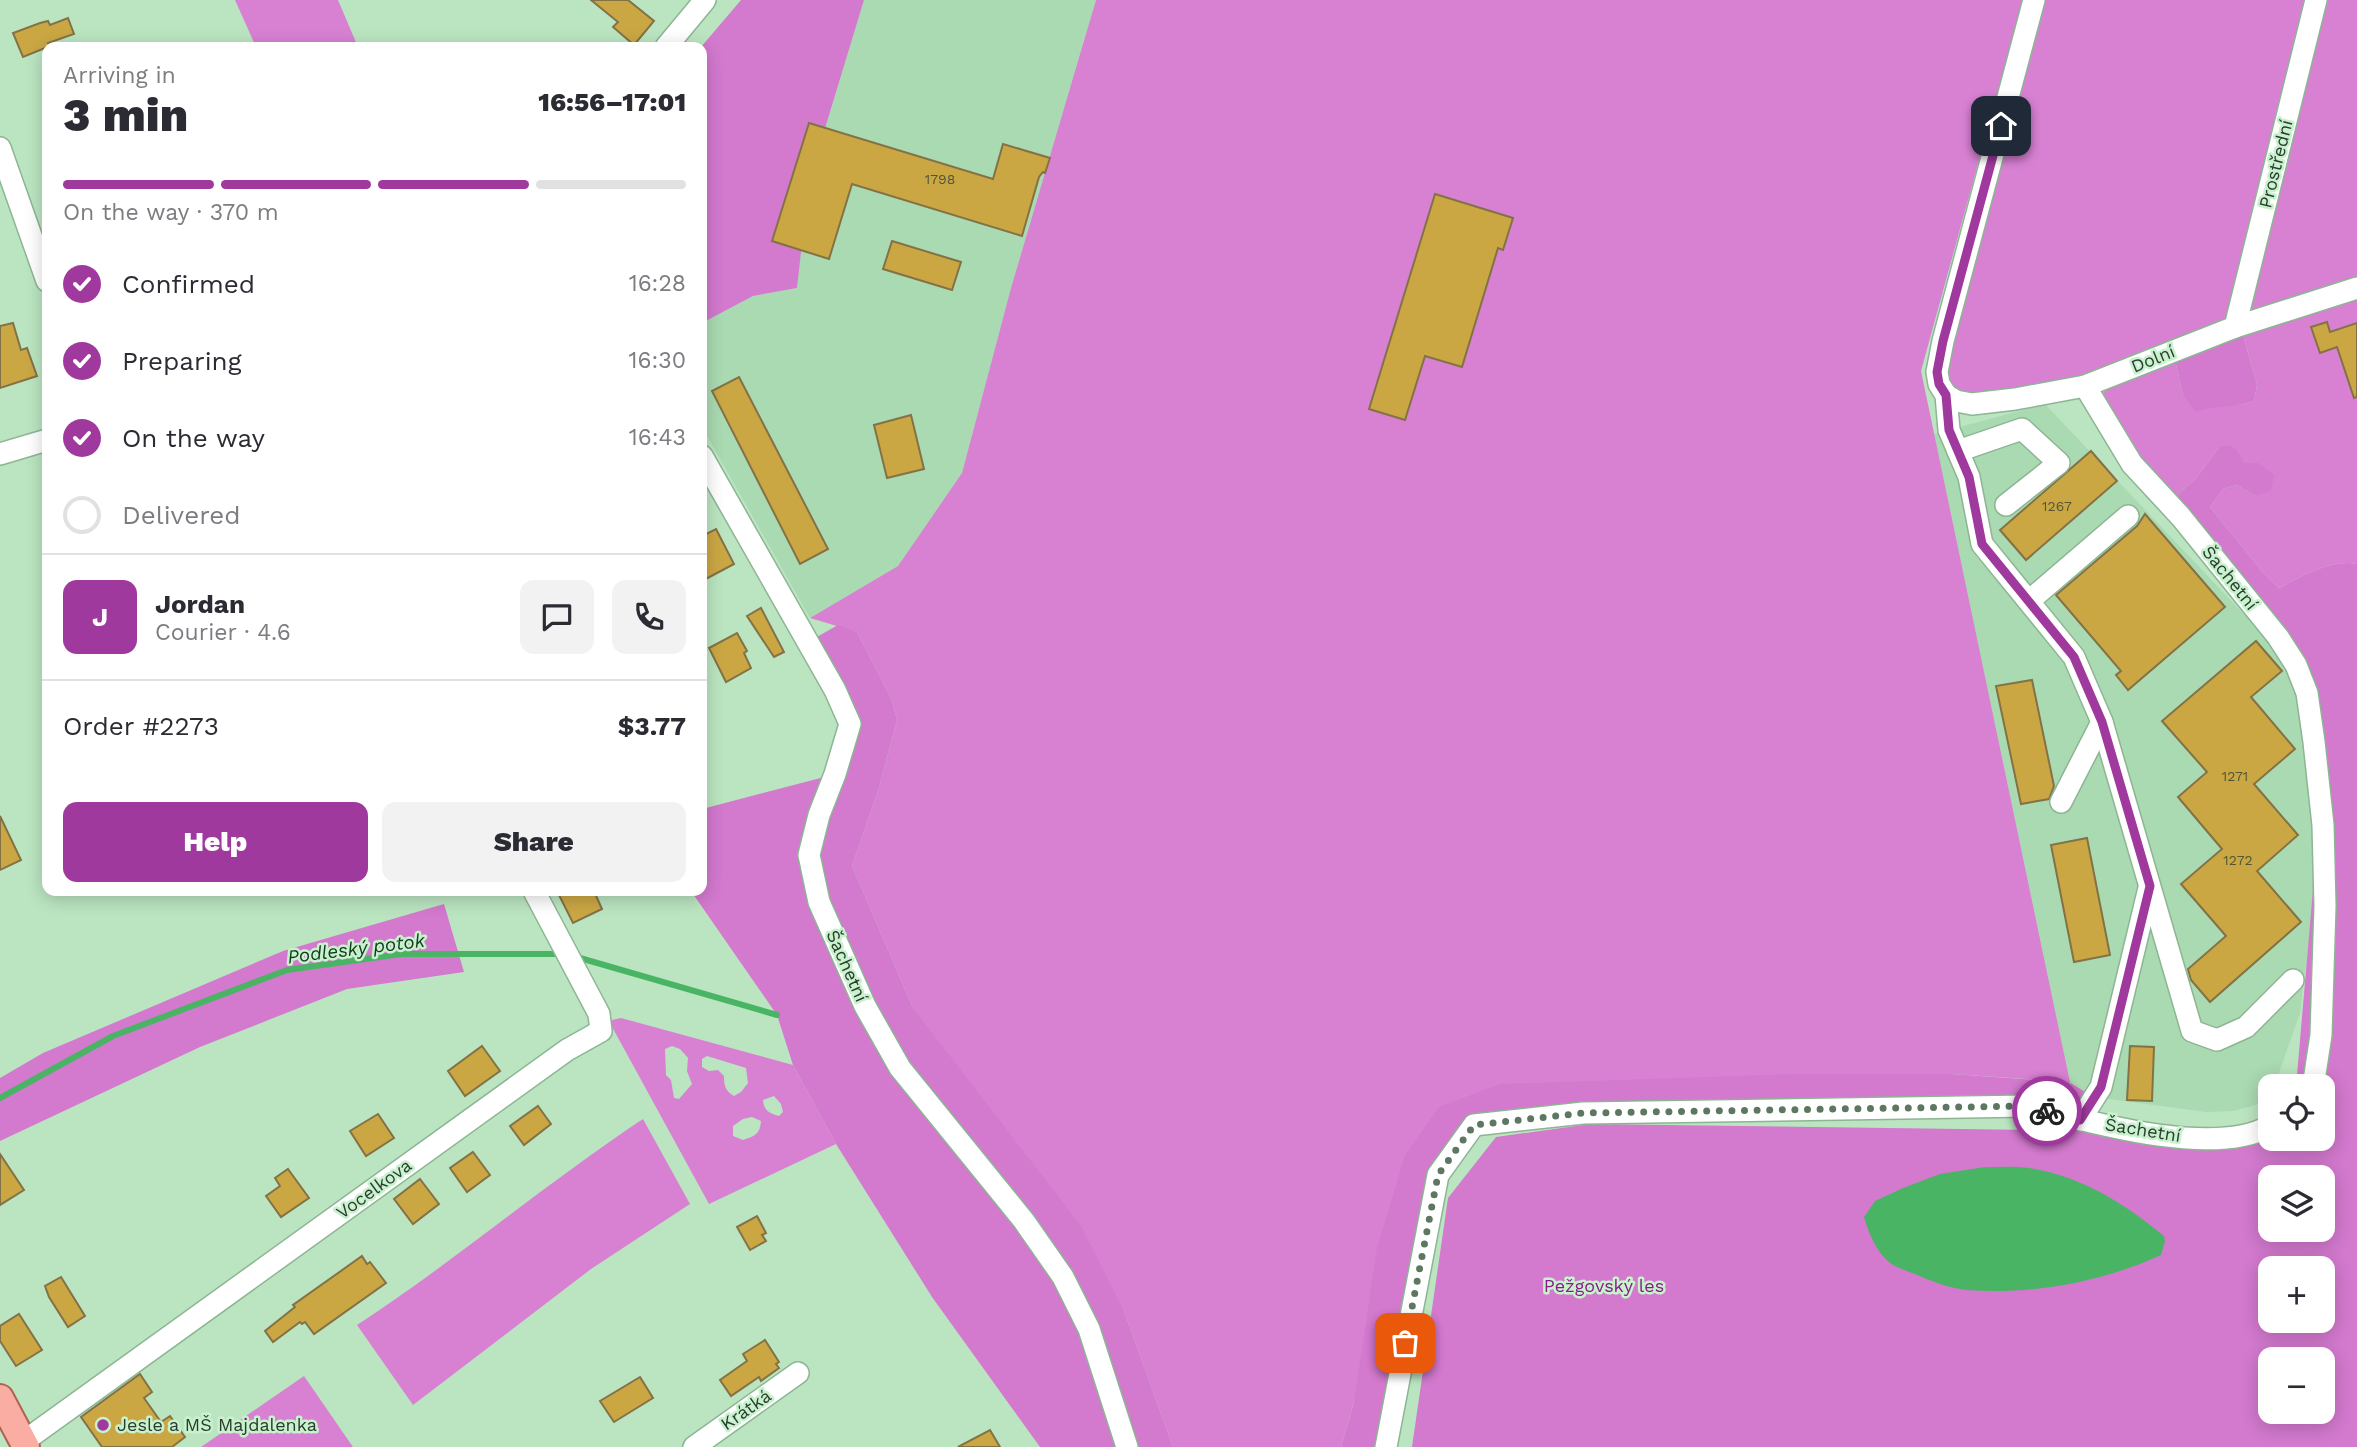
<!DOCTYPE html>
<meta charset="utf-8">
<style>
body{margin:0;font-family:"Work Sans",sans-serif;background:#f2f2f3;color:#2b2b33;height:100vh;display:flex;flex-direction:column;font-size:26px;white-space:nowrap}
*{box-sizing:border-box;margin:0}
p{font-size:23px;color:#7c7c81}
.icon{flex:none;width:38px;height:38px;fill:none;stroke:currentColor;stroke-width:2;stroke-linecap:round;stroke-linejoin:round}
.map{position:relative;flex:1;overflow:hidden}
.details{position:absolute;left:42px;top:42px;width:665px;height:854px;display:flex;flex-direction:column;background:#fff;border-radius:14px;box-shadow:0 4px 18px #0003}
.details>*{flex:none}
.buttons{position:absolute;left:2258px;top:1074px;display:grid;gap:14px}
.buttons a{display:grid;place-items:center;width:77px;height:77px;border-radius:14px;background:#fff;box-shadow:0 4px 18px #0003;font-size:35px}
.pin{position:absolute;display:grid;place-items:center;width:60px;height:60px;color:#fff;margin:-30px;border-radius:14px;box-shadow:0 4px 10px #0006}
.courier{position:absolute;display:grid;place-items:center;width:70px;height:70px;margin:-35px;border:5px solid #a0399d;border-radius:50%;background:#fff;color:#222;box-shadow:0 2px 9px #0007}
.overview em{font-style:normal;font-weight:800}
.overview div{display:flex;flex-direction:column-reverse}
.overview{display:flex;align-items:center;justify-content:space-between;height:119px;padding:0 21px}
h1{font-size:46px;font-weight:800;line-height:52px}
.bar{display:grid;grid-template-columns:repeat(4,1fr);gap:10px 7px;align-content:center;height:84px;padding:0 21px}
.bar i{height:9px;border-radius:5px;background:#e1e1e2}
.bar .current{background:#a0399d}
.bar p{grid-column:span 4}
.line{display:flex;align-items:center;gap:18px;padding:0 21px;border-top:2px solid #e1e1e2}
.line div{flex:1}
.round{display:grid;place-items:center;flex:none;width:74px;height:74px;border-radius:14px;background:#f2f2f3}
ol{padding:0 21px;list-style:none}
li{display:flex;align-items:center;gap:21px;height:77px}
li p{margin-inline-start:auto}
li .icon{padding:7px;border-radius:50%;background:#a0399d;color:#fff;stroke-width:4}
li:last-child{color:#7c7c81}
li i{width:38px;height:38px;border:4px solid #e1e1e2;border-radius:50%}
.button{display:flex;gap:14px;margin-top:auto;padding:14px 21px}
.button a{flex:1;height:80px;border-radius:14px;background:#a0399d;color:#fff;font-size:28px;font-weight:800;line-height:80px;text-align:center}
.button a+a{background:#f2f2f3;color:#2b2b33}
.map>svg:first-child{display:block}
.built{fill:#aadab1}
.green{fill:#d881d3;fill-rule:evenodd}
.forest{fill:#d379ce;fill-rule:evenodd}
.water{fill:#49b564}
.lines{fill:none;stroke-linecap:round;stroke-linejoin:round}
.stream{stroke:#49b564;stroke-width:6}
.building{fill:#cba744;stroke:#837246;stroke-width:2}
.minor-casing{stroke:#8db593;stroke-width:24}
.major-casing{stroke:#af6252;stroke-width:30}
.minor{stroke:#fff;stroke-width:21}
.major{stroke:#faada3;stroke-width:26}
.done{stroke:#5d7761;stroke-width:7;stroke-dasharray:0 12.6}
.route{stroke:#a0399d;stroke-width:9}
.poi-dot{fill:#a0399d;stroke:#c8f2ce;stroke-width:2.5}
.labels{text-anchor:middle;stroke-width:5;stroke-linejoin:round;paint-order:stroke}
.number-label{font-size:14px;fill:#535734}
.street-label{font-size:18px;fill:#2b3c2e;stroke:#c8f2ce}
.park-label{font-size:18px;fill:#881b86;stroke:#c8f2ce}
.poi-label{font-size:18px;fill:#2b3c2e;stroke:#c8f2ce;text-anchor:start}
.water-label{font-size:19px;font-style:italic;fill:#0f3b1b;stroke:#c8f2ce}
</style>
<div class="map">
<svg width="2357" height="1447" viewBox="0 0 2357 1447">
<rect width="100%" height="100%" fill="#bbe5c1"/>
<g class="built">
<polygon points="864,0 1096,0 1011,288 962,473 898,566 810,618 702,427 702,323 753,296 797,288 809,181"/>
<polygon points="2045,404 2274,646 2303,699 2318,831 2311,924 2300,1013 2274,1087 2270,1087 2269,1101 2234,1111 2206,1112 2094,1097 2070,1082 1934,434"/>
</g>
<g class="green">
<polygon points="235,0 338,0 358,47 256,47"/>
<polygon points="1096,0 2023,0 1921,371 2070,1082 1951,1074 1791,1074 1439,1107 1341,1447 1173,1447 1124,1311 913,1008 852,866 879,788 897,720 891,698 857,632 810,618 898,566 962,473 1011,288"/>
<polygon points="2046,0 2357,0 2357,288 2085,386 1972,404 1943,379"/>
<path d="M2357,297V564C2330,559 2303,576 2279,588L2261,570L2210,507L2223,489L2236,485L2256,496L2238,451L2220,446L2197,477L2172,500C2143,468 2119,433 2103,392L2144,371L2175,360L2183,395C2207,403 2228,410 2254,401L2257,385L2243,335Z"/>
<path d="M621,1018L793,1065L836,1144L709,1204L611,1025L612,1020ZM672,1046L680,1049L688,1058L687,1071L692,1084L679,1099L674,1098L671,1080L666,1075L665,1049ZM707,1056L746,1068L748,1083L741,1092L734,1096C725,1091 724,1085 724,1076L718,1070L709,1071L702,1067V1059ZM774,1096L781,1104L783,1112L779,1116C769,1113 764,1111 763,1100ZM752,1117L761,1121C760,1134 755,1136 743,1140L733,1136V1126L743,1119Z"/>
<path d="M643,1119L690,1204L591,1269L413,1405L357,1325C455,1261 545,1184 643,1119Z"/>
<polygon points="304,1376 353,1447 201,1447"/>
</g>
<g class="forest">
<polygon points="741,0 864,0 809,181 797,288 753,296 702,323 701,47"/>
<path d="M2243,335L2257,385L2254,401C2234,408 2216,405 2196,412L2183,395L2175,360Z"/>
<path d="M2220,446H2231L2238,451L2244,463H2258L2274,475L2271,490L2256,496L2236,485L2223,489L2210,507L2261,570L2279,588C2303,576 2330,559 2357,564V1447H1412L1448,1198L1496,1137L1590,1124L2270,1133V1139H2322V1087H2296L2318,831L2300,664L2172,500L2197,477ZM2270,1178H2322V1230H2270ZM2270,1269H2322V1321H2270ZM2270,1360H2322V1412H2270Z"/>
<polygon points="838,625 857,632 891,698 897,720 879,788 852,866 913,1008 1081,1226 1124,1311 1173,1447 1040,1447 932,1297 836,1144 793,1065 777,1015 691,891 702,891 702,809 836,774 850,724 808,642"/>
<polygon points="444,904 464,972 347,989 200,1047 0,1141 0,1078 43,1053 283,951"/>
<polygon points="1791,1074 1951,1074 2069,1082 2094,1097 2080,1120 2028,1106 1474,1125 1438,1175 1386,1447 1341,1447 1354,1402 1377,1248 1405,1155 1439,1107 1500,1084"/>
</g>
<path class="water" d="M1985,1167C2000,1167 2015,1166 2029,1168C2081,1176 2124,1203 2164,1236L2165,1241L2161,1255C2102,1282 2032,1295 1966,1290C1950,1288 1930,1281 1915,1274C1907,1271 1897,1268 1890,1263C1876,1251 1869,1234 1864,1217L1875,1201L1903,1188L1940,1174Z"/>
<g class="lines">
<g class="stream">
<polyline points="573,956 777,1015"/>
<polyline points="0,1098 113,1036 287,970 401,954 563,954"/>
</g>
</g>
<g class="building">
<polygon points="591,0 628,0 654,21 634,45 613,27 618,22"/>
<polygon points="68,18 74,34 48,43 50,46 23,57 13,33 40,23 48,21 50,25"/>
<polygon points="809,123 993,179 1003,144 1050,158 1045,173 1043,172 1039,177 1022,236 852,184 829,259 772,241"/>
<polygon points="1435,194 1513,218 1503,250 1498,248 1462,367 1425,356 1405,420 1369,409"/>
<polygon points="892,241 961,262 952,290 883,269"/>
<polygon points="2327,322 2330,332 2357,323 2357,397 2354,398 2337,347 2320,353 2311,327"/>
<polygon points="13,323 21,350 27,348 37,376 0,388 0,326"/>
<polygon points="739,377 828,549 800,564 712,391"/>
<polygon points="911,415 924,469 887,478 874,425"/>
<polygon points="2091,451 2117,481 2026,560 2000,530"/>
<polygon points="2145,514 2225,607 2128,690 2116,675 2121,671 2056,595 2137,526"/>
<polygon points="716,529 734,564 702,581 702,536"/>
<polygon points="761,608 784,652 774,657 747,616"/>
<polygon points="737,633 747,651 744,653 751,668 726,682 709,648"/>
<polygon points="2256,641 2282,671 2251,697 2295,749 2254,784 2298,835 2257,871 2301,922 2210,1002 2191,980 2188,969 2226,936 2181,884 2222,849 2178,797 2207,772 2162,721"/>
<polygon points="2032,680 2054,786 2049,799 2021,804 1996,686"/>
<polygon points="0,816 21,860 0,870"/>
<polygon points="2087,838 2110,955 2074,962 2051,845"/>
<polygon points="557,891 594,891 602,909 573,923"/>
<polygon points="482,1046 500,1071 465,1096 448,1071"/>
<polygon points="2130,1046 2154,1047 2152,1101 2127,1100"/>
<polygon points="538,1106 551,1124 524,1145 510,1126"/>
<polygon points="378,1114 394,1138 366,1156 350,1131"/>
<polygon points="473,1152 490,1175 467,1192 450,1168"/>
<polygon points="0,1154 24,1190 0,1205"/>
<polygon points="288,1169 309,1198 281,1217 266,1196 280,1186 275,1178"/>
<polygon points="420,1179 439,1204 413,1224 394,1199"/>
<polygon points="757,1216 766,1233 762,1235 766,1241 750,1250 737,1227"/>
<polygon points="362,1256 367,1264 370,1262 386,1283 314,1334 305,1322 302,1324 300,1322 273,1342 265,1331 295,1307 293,1305"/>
<polygon points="61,1277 85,1316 68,1327 49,1297 45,1286"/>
<polygon points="19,1314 42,1350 16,1366 0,1341 0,1326"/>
<polygon points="765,1340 779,1362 776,1364 779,1368 761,1381 759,1377 731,1396 720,1380 747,1361 743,1354"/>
<polygon points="140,1374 152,1392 144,1398 161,1422 170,1416 185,1437 172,1447 102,1447 81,1417"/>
<polygon points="640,1377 653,1398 614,1422 600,1401"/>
<polygon points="990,1430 1000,1447 958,1447"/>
</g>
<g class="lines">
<defs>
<g id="minor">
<polyline points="2034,0 1943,341 1937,372 1939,384 1946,395 1949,430 1969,477 1982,544 2074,657 2102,722 2192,1031 2217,1040 2246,1027 2293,980"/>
<polyline points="666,47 705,0"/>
<polyline points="0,148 47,281"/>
<polyline points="2235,327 2316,0"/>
<polyline points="2085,386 2132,464 2181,517 2278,637 2296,665 2307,693 2314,742 2323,825 2325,906 2321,1035 2313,1087"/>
<polyline points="1946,395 1956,401 1972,404 2015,399 2085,386 2235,327 2357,288"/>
<polyline points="1958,451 2022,429 2059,463 2006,505"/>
<polyline points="0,454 47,440"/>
<polyline points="702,456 835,690 850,724 835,774 819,815 809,855 819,902 865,1006 900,1068 1024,1221 1063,1277 1089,1329 1127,1447"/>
<polyline points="2029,601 2128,516"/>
<polyline points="2061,802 2102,722"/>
<polyline points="2080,1120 2101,1087 2149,888"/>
<polyline points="23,1442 567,1050 601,1031 599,1014 534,891"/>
<polyline points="694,1447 798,1373"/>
<path d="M1386,1447L1438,1175L1474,1125L1583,1113L2028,1106C2089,1122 2213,1158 2270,1126"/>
</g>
<polyline id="major" points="0,1398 26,1447"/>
</defs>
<use href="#minor" class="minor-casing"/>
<use href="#major" class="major-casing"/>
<use href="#minor" class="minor"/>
<use href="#major" class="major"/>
</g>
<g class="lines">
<polyline class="done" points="1405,1343 1438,1175 1474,1125 1583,1113 2028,1106 2047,1111"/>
<polyline class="route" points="2001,126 1943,341 1937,372 1939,384 1946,395 1949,430 1969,477 1982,544 2074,657 2102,722 2150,886 2101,1087 2080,1120 2047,1111"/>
</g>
<circle class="poi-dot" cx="103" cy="1425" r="7"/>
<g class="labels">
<g class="number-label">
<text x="940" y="184">1798</text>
<text x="2057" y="511">1267</text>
<text x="2235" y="781">1271</text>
<text x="2238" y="865">1272</text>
</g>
<g class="street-label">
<text transform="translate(2276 164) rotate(-76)" y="6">Prostřední</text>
<text transform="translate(2153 359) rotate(-22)" y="6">Dolní</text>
<text transform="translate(2230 578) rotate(51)" y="6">Šachetní</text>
<text transform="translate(847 966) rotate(66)" y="6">Šachetní</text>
<text transform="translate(2143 1130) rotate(9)" y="6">Šachetní</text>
<text transform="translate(374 1189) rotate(-36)" y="6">Vocelkova</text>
<text transform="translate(746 1410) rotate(-35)" y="6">Krátká</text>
</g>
<g class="park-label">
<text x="1604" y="1292">Pežgovský les</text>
</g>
<g class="poi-label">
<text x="117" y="1431">Jesle a MŠ Majdalenka</text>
</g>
<g class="water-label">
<text transform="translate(356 948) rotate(-7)" y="7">Podleský potok</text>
</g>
</g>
</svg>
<div class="buttons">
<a><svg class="icon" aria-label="locate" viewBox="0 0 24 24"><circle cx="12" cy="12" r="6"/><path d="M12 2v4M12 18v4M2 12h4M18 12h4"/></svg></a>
<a><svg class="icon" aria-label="layers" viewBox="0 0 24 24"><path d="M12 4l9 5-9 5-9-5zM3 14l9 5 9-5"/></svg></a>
<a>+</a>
<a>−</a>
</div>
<div class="pin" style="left:1405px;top:1343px;background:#ea580c"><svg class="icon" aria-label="bag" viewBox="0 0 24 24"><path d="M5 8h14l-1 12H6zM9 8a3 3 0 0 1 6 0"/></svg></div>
<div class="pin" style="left:2001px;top:126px;background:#1f2937"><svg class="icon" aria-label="home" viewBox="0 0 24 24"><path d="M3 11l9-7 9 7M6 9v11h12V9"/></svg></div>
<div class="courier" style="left:2047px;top:1111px"><svg class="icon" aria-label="bike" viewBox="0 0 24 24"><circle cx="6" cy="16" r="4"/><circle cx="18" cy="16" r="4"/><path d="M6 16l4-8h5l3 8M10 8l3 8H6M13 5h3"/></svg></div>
<section class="details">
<div class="overview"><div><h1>3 min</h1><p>Arriving in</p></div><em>16:56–17:01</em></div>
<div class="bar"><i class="current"></i><i class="current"></i><i class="current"></i><i></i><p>On the way · 370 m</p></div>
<ol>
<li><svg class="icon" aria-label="check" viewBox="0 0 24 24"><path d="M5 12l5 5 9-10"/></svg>Confirmed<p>16:28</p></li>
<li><svg class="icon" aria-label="check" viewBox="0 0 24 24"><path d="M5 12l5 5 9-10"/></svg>Preparing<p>16:30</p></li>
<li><svg class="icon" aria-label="check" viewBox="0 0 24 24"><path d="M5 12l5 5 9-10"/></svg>On the way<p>16:43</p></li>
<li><i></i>Delivered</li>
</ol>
<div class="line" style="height:126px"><b class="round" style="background:#a0399d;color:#fff">J</b><div><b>Jordan</b><p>Courier · 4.6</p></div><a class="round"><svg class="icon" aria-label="chat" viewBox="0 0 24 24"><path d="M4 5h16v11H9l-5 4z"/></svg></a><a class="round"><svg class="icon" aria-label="phone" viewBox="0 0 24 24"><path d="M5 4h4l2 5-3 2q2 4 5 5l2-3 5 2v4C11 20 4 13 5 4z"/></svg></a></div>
<div class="line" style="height:91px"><div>Order #2273</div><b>$3.77</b></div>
<div class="button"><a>Help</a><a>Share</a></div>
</section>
</div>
